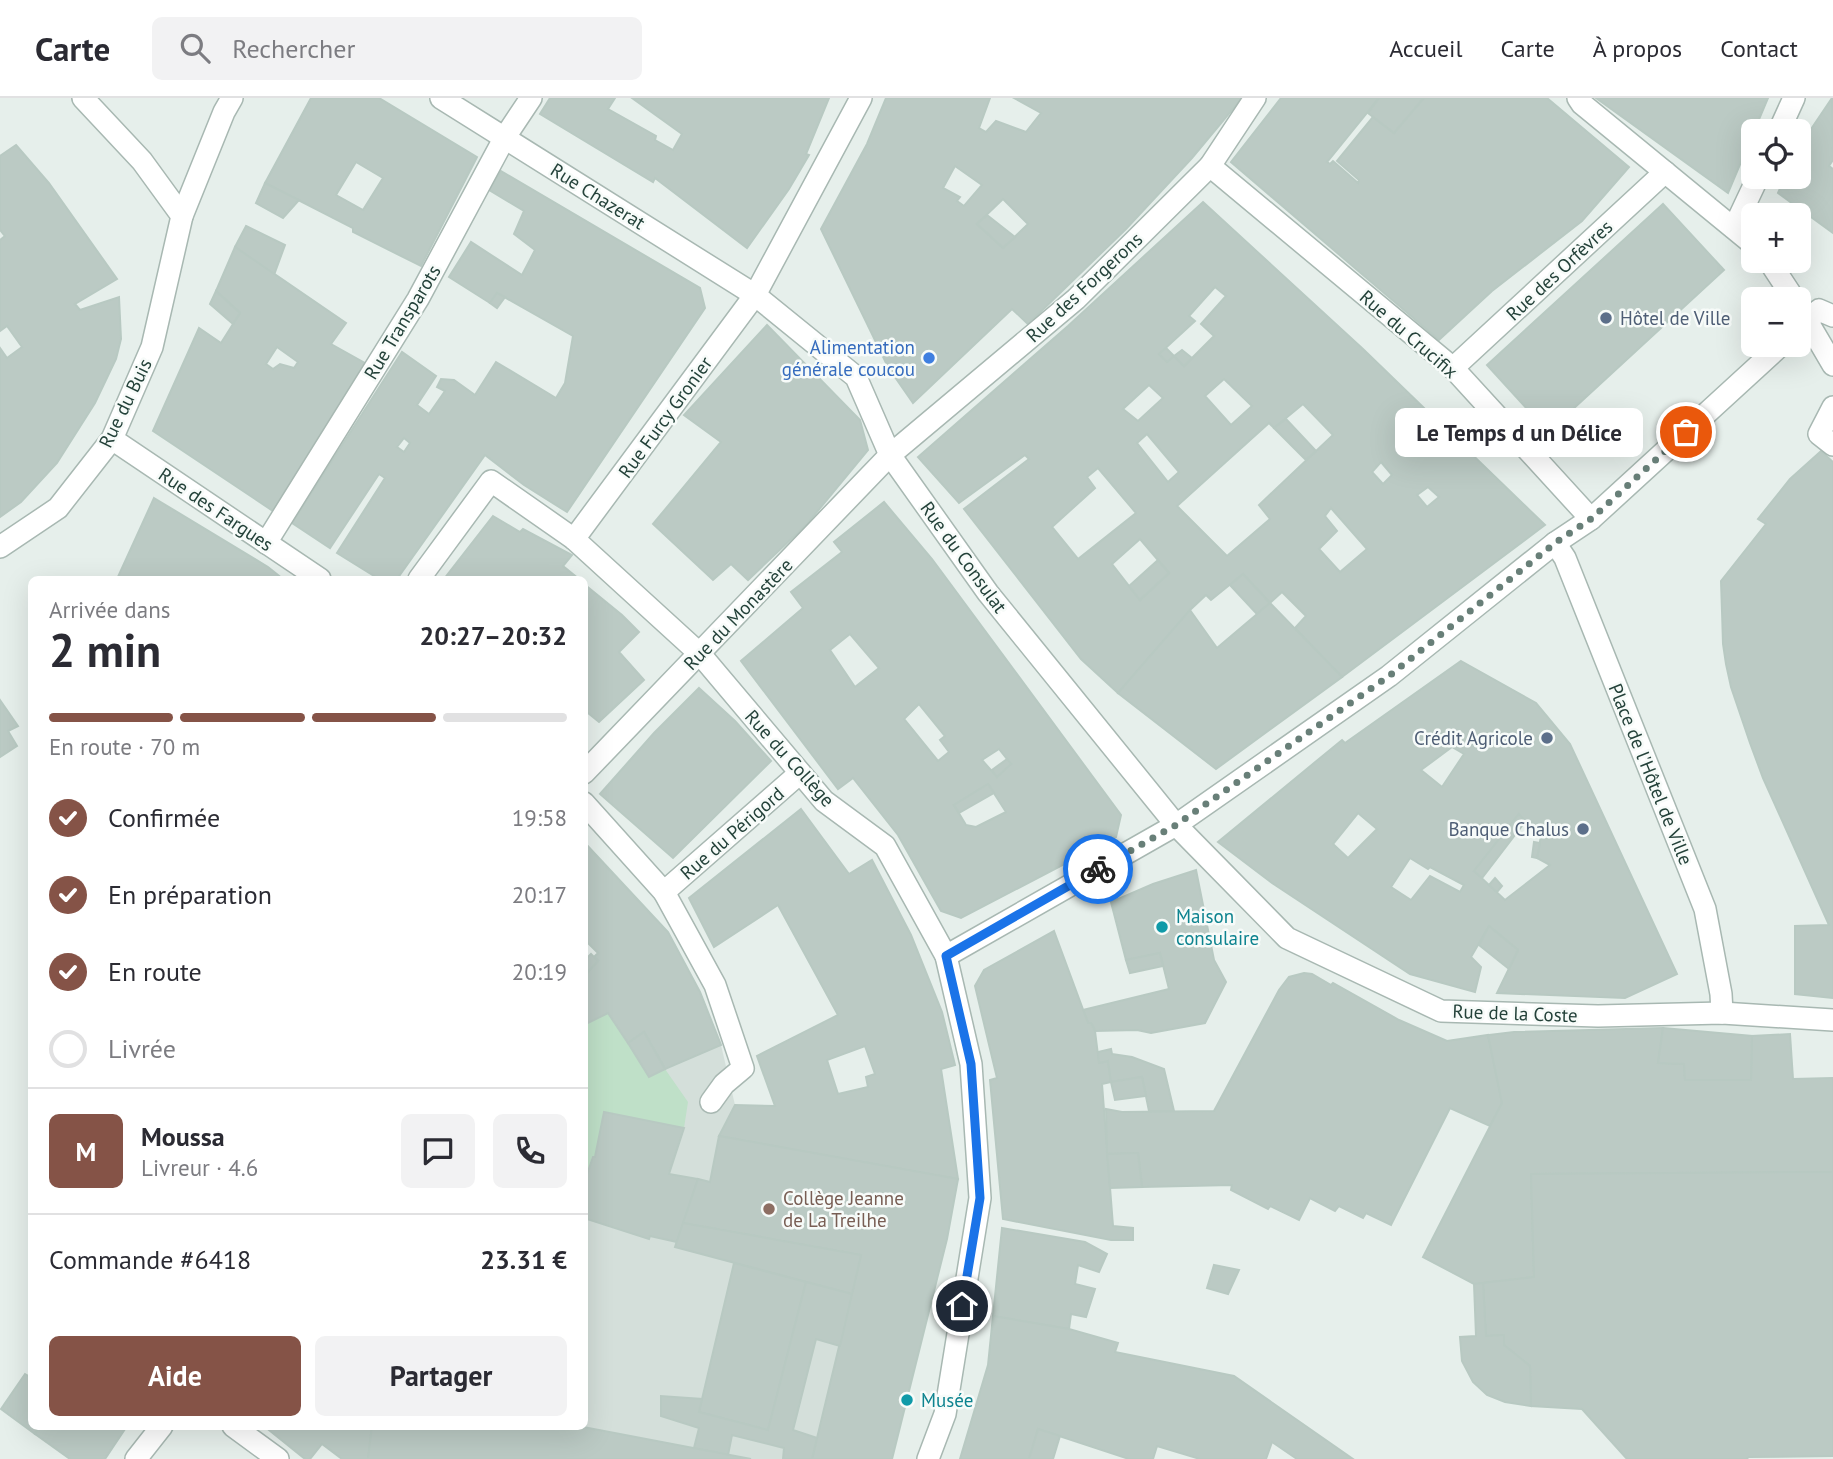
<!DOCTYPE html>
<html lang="fr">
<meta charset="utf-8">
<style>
body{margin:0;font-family:"PT Sans",sans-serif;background:#f2f2f3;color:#2b2b33;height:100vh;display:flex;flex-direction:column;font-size:26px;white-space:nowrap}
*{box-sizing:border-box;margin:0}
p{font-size:23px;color:#7c7c81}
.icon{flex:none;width:38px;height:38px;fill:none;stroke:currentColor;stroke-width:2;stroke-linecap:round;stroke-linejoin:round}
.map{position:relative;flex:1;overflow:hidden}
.sheet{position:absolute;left:28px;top:478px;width:560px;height:854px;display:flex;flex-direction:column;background:#fff;border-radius:10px;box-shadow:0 7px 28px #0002}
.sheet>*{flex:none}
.fabs{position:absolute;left:1741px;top:21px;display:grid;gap:14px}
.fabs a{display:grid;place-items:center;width:70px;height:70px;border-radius:10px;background:#fff;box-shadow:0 7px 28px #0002;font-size:35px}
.pin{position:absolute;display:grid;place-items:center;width:60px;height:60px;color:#fff;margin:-30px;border:4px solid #fff;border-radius:50%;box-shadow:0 2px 7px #0007}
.courier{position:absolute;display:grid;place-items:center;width:70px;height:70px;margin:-35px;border:5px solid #1a73e8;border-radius:50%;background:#fff;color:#222;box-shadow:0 2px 9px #0007}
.bubble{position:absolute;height:49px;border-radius:10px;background:#fff;box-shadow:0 7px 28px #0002;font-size:23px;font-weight:700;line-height:49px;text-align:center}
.summary em{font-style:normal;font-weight:700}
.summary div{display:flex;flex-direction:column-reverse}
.summary{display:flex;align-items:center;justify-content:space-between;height:119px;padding:0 21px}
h1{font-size:46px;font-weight:700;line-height:52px}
.bar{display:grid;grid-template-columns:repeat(4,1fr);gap:10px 7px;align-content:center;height:84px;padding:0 21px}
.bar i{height:9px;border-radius:5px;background:#e1e1e2}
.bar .active{background:#855347}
.bar p{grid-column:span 4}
.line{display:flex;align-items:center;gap:18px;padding:0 21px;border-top:2px solid #e1e1e2}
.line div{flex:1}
.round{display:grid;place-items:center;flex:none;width:74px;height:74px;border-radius:10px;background:#f2f2f3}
ol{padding:0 21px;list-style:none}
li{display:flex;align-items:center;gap:21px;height:77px}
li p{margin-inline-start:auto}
li .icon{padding:7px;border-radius:50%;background:#855347;color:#fff;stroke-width:4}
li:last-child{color:#7c7c81}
li i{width:38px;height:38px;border:4px solid #e1e1e2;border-radius:50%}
.button{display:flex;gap:14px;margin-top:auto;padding:14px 21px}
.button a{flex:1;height:80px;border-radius:10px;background:#855347;color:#fff;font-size:28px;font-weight:700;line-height:80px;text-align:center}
.button a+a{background:#f2f2f3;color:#2b2b33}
header{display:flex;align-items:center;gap:42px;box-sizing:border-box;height:98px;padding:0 35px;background:#fff;border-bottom:2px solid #e1e1e2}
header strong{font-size:33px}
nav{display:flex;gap:38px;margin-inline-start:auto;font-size:24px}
.search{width:490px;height:63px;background:#f2f2f3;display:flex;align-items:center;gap:18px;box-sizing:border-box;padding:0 24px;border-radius:10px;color:#7c7c81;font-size:26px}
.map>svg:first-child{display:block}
.built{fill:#d4dfda}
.green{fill:#bfe0c8}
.building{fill:#bbcac4;stroke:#b8c9c2;stroke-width:2;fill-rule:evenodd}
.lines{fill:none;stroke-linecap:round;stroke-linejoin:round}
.street-casing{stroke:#a8b8b2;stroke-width:24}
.street{stroke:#fff;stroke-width:21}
.done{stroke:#687f78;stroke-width:7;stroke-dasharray:0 12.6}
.route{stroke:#1a73e8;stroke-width:9}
.service-dot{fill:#5c6f8a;stroke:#f7fbf9;stroke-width:2.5}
.shop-dot{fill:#3f7fe0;stroke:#f7fbf9;stroke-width:2.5}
.culture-dot{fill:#0f9aa8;stroke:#f7fbf9;stroke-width:2.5}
.education-dot{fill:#8d6e63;stroke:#f7fbf9;stroke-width:2.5}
.labels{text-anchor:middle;stroke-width:5;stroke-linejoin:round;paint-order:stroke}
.street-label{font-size:19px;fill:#24423a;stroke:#f7fbf9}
.service-label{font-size:19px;fill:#4e5e75;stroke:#f7fbf9;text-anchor:end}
.shop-label{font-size:19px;fill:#366cbe;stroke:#f7fbf9;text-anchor:end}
.culture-label{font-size:19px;fill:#0d838f;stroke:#f7fbf9;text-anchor:start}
.education-label{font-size:19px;fill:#785e54;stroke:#f7fbf9;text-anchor:start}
</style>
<header>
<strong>Carte</strong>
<div class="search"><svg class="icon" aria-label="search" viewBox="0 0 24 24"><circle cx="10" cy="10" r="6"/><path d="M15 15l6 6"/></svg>Rechercher</div>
<nav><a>Accueil</a><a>Carte</a><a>À propos</a><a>Contact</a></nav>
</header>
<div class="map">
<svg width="1833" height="1361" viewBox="0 0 1833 1361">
<rect width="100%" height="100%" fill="#e6efeb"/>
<polygon class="built" points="608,915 649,978 721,947 735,1007 719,1038 958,1081 947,1141 892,1361 368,1361 372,1328 584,1328 585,927"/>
<polygon class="green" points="608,915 649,978 665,971 688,1004 684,1030 604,1015 595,1059 592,1059 585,1085 585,927"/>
<g class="building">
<path d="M311,0H379L477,59L421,168L353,134V130L265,85ZM356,64L383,80L363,112L336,97Z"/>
<polygon points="550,0 615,0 608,11 656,38 655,42 673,52 682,36 632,0 829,0 806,56 809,57 789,91 747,150 655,80 653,84 540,16"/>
<path d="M886,0H990L979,30L986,34L996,23L1026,34L1041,15L1014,0H1242L1192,60L1126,131L1028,226L1012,211L913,305L888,269L821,131L867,46ZM955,68L982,87L964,108L957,103L960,99L943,90ZM1003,101L1028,126L1003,150L977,126Z"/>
<polygon points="1281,0 1379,0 1327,64 1330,66 1333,63 1358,85 1359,82 1337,63 1373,19 1394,35 1422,0 1547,0 1629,69 1582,123 1492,193 1439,242 1231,64"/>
<polygon points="1379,0 1422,0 1423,1 1394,35 1368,15"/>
<polygon points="1596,0 1768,0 1728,95"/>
<polygon points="1832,0 1833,62 1829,68 1833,71 1833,135 1778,95 1785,79 1799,79 1799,49"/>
<polygon points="16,47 49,85 117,181 75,206 80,212 119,199 121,241 116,261 95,305 57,365 21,404 0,419 0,250 7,260 22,249 7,228 0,233 0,142 5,138 0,132 0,58"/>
<path d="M501,73L700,190L705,210L567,414L524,387L485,357L397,481H379L337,455L385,380L379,376L330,450L292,425L402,254L436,278L417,307L429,316L445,293L437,289L441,281L454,282L475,297L496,264L556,300L565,285L573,238L497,195L490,205L449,179L471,144L522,177L535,152L514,136L524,113L489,92ZM404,340L410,345L404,354L397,349Z"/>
<polygon points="265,85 299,102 283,120 256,105"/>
<path d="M1203,104L1363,251L1545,427L1342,579L1295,530L1306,518L1282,494L1270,505L1243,476L1211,502L1206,497L1190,512L1118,595L1081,561L964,411L1029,361L1025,357L959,405L918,359L1068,228ZM1215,189L1226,198L1201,226L1214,238L1184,268L1174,258L1167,264L1159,256L1195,223L1189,218ZM1224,281L1252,308L1231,327L1205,298ZM1149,287L1163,300L1138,323L1123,311ZM1303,306L1333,337L1259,407L1270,421L1227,458L1177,408L1269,325L1274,330ZM1147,336L1179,374L1168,384L1137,345ZM1381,364L1392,377L1383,386L1372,374ZM1098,370L1136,415L1078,461L1052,429L1095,390L1087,379ZM1428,389L1439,399L1427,409L1417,397ZM1331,410L1367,451L1340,474L1319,451L1337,433L1325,418ZM1140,441L1169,475L1140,502L1112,466Z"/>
<polygon points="1663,106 1724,172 1548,334 1487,267"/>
<polygon points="987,117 1015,139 1003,150 977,126"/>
<polygon points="246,128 285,147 274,177 235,149"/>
<path d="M235,149L346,225L331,246L365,265L273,413L153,333L199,230L221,245L240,215L216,193ZM277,249L298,264L294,270L280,266L273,271L266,266Z"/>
<polygon points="216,193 240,215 233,226 210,206"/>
<polygon points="497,195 505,199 497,210 490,205"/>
<polygon points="767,227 860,322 868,352 807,426 748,482 731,466 713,482 653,426 721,344 684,317"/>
<polygon points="1166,250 1174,258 1167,264 1159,256"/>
<polygon points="1182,252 1192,260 1184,268 1174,258"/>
<polygon points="1286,321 1316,353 1306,362 1274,330"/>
<polygon points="1821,353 1833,364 1833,900 1795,896 1795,828 1829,827 1763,680 1750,645 1731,589 1726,566 1723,546 1722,513 1721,483 1766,426 1758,421 1790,381"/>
<polygon points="154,400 268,469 283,481 117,481"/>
<path d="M884,404L932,461L1121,717L1116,739L961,820L941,813L898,737L853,680L838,691L741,563L803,510L791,494L842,454L834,444ZM850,536L879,570L855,589L830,552ZM919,606L945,638L940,642L949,654L938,663L904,621ZM999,651L1011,666L997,679L982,662ZM988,686L1006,714L976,729L966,727L954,707Z"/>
<polygon points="493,418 520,434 523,431 572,457 563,468 579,481 444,481"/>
<polygon points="1158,462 1169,475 1140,502 1129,488"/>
<polygon points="1243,476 1270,505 1257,516 1230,487"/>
<polygon points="584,486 622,517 639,534 619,554 644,582 599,624 588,615 584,618"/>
<polygon points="1270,505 1342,579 1216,671 1118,595 1190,512 1217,550"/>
<path d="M1461,563L1536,605L1570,646L1677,876L1625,900L1497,895L1518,852L1489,828L1471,859L1481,869L1475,894L1410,876L1272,785L1218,744L1342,642L1345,645ZM1452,649L1464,656L1442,689L1421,672ZM1358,715L1377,731L1348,760L1333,746ZM1519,716L1532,732L1541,738L1537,760L1550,767L1505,802L1474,773ZM1410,760L1428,771L1430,769L1464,787L1460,794L1430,778L1411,802L1391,789Z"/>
<polygon points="699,590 735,623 771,663 673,760 600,696 654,635"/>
<polygon points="0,602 18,628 8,633 17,648 0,659"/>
<polygon points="1007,661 1011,666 997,679 992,672"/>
<polygon points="988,686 994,695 959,715 954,707"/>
<path d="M801,711L849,776L872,762L911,837L942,914L955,967L941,971L958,1081L719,1038L735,1007L775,1008L757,958L838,917L778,807L714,849L689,800ZM865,948L875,976L866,979L868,989L838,996L827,962Z"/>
<polygon points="1519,716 1525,724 1482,780 1474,773"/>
<polygon points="584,744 668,834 700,894 721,947 665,971 644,934 628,945 608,915 584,927 584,878 598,863 594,859 598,855 587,844 584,846"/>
<polygon points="1534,744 1540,745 1537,760 1532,759"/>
<polygon points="1196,772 1214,862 1226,884 1205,925 1151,935 1137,932 1095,933 1091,925 1088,925 1083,912 1169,891 1160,855 1126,862 1111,804 1153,786"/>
<polygon points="1495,780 1502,788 1497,794 1489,787"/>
<polygon points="1489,828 1518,852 1509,871 1479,847"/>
<polygon points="1054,833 1088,925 1091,925 1095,933 1099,965 1108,963 1111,984 1102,986 1113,1128 1133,1130 1133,1142 1111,1142 1003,1121 990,982 997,980 975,888 984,872"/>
<polygon points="1160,855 1163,868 1130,875 1126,862"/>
<polygon points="591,856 598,863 584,878 584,863"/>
<polygon points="1304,875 1312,876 1331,887 1333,885 1399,922 1447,943 1488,937 1502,1005 1490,1028 1450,1010 1391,1127 1366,1115 1363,1120 1339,1108 1335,1113 1310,1100 1299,1122 1270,1108 1268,1111 1231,1092 1232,1087 1142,1089 1138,1055 1107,1056 1106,1011 1122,1014 1214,1013 1279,892 1289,879"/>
<polygon points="1663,930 1658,965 1684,966 1685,982 1751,982 1752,938 1790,936 1793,981 1833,980 1833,1074 1531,1076 1534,1179 1474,1186 1423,1159 1502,1005 1488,937 1514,934"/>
<polygon points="1663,930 1752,938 1751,982 1685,982 1684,966 1658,965"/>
<polygon points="644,934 665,971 649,979 628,945"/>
<polygon points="1111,951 1112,956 1132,959 1164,971 1174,1013 1149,1013 1142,979 1111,984 1108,963 1099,965 1098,954"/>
<polygon points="1142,979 1146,998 1115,1002 1111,984"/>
<polygon points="604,1014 684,1030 669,1076 698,1081 677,1144 650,1138 649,1141 584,1120 584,1085 593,1059 595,1059"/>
<polygon points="719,1038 958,1081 947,1141 892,1361 812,1361 861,1157 683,1125 698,1081 710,1084"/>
<polygon points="1138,1055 1142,1089 1110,1090 1107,1056"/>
<polygon points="1833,1074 1833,1358 1749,1359 1746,1361 1627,1361 1582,1311 1531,1308 1530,1268 1504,1247 1504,1237 1486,1238 1483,1185 1534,1179 1531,1076"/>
<polygon points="683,1125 861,1157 852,1196 675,1149"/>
<polygon points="1002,1130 1085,1144 1107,1156 1099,1174 1078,1167 1075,1186 1095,1191 1086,1219 1071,1216 1069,1231 993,1218"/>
<polygon points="734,1165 806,1184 768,1332 699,1314"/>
<polygon points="1214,1167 1239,1172 1228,1196 1207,1190"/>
<polygon points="806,1184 852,1196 840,1248 816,1241 793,1332 817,1340 812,1361 783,1361 784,1350 732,1337 728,1357 694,1350 699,1330 661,1318 661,1298 702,1301 699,1314 768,1332"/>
<polygon points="1483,1185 1486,1238 1504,1237 1504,1247 1530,1268 1531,1308 1505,1304 1487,1297 1473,1284 1462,1263 1460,1239 1476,1238 1474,1186"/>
<polygon points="993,1218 1069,1231 1118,1245 1115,1254 1234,1278 1353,1361 1297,1361 1272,1344 1266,1361 1200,1361 1157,1348 1153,1361 1129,1361 1038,1331 1029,1361 960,1361 988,1267"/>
<polygon points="25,1276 32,1280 32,1328 39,1328 35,1336 1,1311"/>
<polygon points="39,1328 127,1328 105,1361 70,1361 35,1336"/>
<polygon points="264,1328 372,1328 368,1361 342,1361 322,1346 310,1361 305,1361"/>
<polygon points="372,1328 578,1328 751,1361 368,1361"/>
<polygon points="1038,1331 1060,1338 1053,1361 1029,1361"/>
</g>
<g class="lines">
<defs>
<g id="street">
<polyline points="441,0 755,197 856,279 890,357 988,495 1176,727 1287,840 1441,913 1598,918 1722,915 1833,922"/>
<polyline points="1578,0 1582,6 1754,147"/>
<polyline points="1779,33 1794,0"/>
<polyline points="1210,68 1453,270 1591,421"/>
<polyline points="182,118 224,14 232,0"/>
<polyline points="1734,130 1758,79"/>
<polyline points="1769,163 1794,201"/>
<polyline points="1799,209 1833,267"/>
<polyline points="1799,230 1819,212 1833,218"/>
<polyline points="1453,270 1665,74"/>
<polyline points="1833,309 1819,336 1833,347"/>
<polyline points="112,341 320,481"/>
<polyline points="574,441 755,197 861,0"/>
<polyline points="266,445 418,201 505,39 531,0"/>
<polyline points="1555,445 1565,460 1705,811 1721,896 1722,915"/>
<polyline points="0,449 58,410 112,341 152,249 182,118 142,63 83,0"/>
<polyline points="419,481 491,383 574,441 700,556 824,703 885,748 946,858 971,966 980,1100 945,1316 928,1361"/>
<polyline points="584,675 890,357 1076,201 1210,68 1255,0"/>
<polyline points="584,705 664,794 715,887 743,970 724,986 711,1004"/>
<polyline points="664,794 800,675"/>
<polyline points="946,858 1176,727 1389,578 1555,445 1591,421 1781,247"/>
<polyline points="233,1328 278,1361"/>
<polyline points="136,1361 162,1328"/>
</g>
</defs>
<use href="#street" class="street-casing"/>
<use href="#street" class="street"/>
</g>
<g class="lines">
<polyline class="done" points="1098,771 1176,727 1389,578 1555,445 1591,421 1686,334"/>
<polyline class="route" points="962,1208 980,1100 971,966 946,858 1098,771"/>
</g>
<g class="service-dot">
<circle cx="1606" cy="220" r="7"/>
<circle cx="1547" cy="640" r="7"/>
<circle cx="1583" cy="731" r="7"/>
</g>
<circle class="shop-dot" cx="929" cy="260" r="7"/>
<g class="culture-dot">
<circle cx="1162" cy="829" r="7"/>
<circle cx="907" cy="1302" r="7"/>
</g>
<circle class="education-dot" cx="769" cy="1111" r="7"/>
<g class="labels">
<g class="street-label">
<text transform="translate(598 98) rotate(32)" y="7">Rue Chazerat</text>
<text transform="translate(1559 172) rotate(-43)" y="7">Rue des Orfèvres</text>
<text transform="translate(1084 189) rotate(-43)" y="7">Rue des Forgerons</text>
<text transform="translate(402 224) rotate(-59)" y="7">Rue Transparots</text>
<text transform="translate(1409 236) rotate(41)" y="7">Rue du Crucifix</text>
<text transform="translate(125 305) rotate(-64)" y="7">Rue du Buis</text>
<text transform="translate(665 319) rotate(-54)" y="7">Rue Furcy Gronier</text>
<text transform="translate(216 411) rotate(34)" y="7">Rue des Fargues</text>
<text transform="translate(964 459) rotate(54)" y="7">Rue du Consulat</text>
<text transform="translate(738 516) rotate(-46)" y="7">Rue du Monastère</text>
<text transform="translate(790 660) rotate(48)" y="7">Rue du Collège</text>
<text transform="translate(1651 676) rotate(68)" y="7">Place de l'Hôtel de Ville</text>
<text transform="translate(732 735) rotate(-41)" y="7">Rue du Périgord</text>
<text transform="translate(1515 915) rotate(2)" y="7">Rue de la Coste</text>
</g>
<g class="service-label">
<text x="1620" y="227" text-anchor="start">Hôtel de Ville</text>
<text x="1533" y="647">Crédit Agricole</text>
<text x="1569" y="738">Banque Chalus</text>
</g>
<g class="shop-label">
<text x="915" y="256">Alimentation<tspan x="915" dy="22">générale coucou</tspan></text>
</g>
<g class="culture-label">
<text x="1176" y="825">Maison<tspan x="1176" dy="22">consulaire</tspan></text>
<text x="921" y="1309">Musée</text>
</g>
<g class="education-label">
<text x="783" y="1107">Collège Jeanne<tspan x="783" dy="22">de La Treilhe</tspan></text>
</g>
</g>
</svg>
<div class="fabs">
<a><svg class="icon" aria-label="locate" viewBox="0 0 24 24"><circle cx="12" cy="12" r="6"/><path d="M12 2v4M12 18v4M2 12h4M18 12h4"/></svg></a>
<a>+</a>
<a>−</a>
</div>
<div class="pin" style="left:1686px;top:334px;background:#ea580c"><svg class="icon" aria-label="bag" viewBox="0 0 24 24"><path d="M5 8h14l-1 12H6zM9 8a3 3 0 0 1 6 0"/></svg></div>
<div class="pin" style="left:962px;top:1208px;background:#1f2937"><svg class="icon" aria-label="home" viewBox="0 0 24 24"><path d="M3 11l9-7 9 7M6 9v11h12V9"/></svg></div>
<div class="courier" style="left:1098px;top:771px"><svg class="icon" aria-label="bike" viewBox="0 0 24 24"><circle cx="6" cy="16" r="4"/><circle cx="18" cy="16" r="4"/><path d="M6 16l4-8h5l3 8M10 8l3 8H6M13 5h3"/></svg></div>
<div class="bubble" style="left:1395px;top:310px;width:248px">Le Temps d un Délice</div>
<section class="sheet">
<div class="summary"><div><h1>2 min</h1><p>Arrivée dans</p></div><em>20:27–20:32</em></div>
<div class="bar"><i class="active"></i><i class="active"></i><i class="active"></i><i></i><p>En route · 70 m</p></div>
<ol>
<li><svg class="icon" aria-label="check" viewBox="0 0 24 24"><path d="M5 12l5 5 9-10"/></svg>Confirmée<p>19:58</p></li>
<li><svg class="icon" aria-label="check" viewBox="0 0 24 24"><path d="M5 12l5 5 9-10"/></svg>En préparation<p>20:17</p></li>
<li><svg class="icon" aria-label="check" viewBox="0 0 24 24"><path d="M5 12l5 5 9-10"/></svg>En route<p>20:19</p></li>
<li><i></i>Livrée</li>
</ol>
<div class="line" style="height:126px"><b class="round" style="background:#855347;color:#fff">M</b><div><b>Moussa</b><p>Livreur · 4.6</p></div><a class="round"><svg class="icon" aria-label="chat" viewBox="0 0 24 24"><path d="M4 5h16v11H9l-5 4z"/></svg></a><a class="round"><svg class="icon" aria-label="phone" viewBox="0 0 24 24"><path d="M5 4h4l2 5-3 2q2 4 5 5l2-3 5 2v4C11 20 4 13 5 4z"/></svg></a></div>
<div class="line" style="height:91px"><div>Commande #6418</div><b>23.31 €</b></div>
<div class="button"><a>Aide</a><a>Partager</a></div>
</section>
</div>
